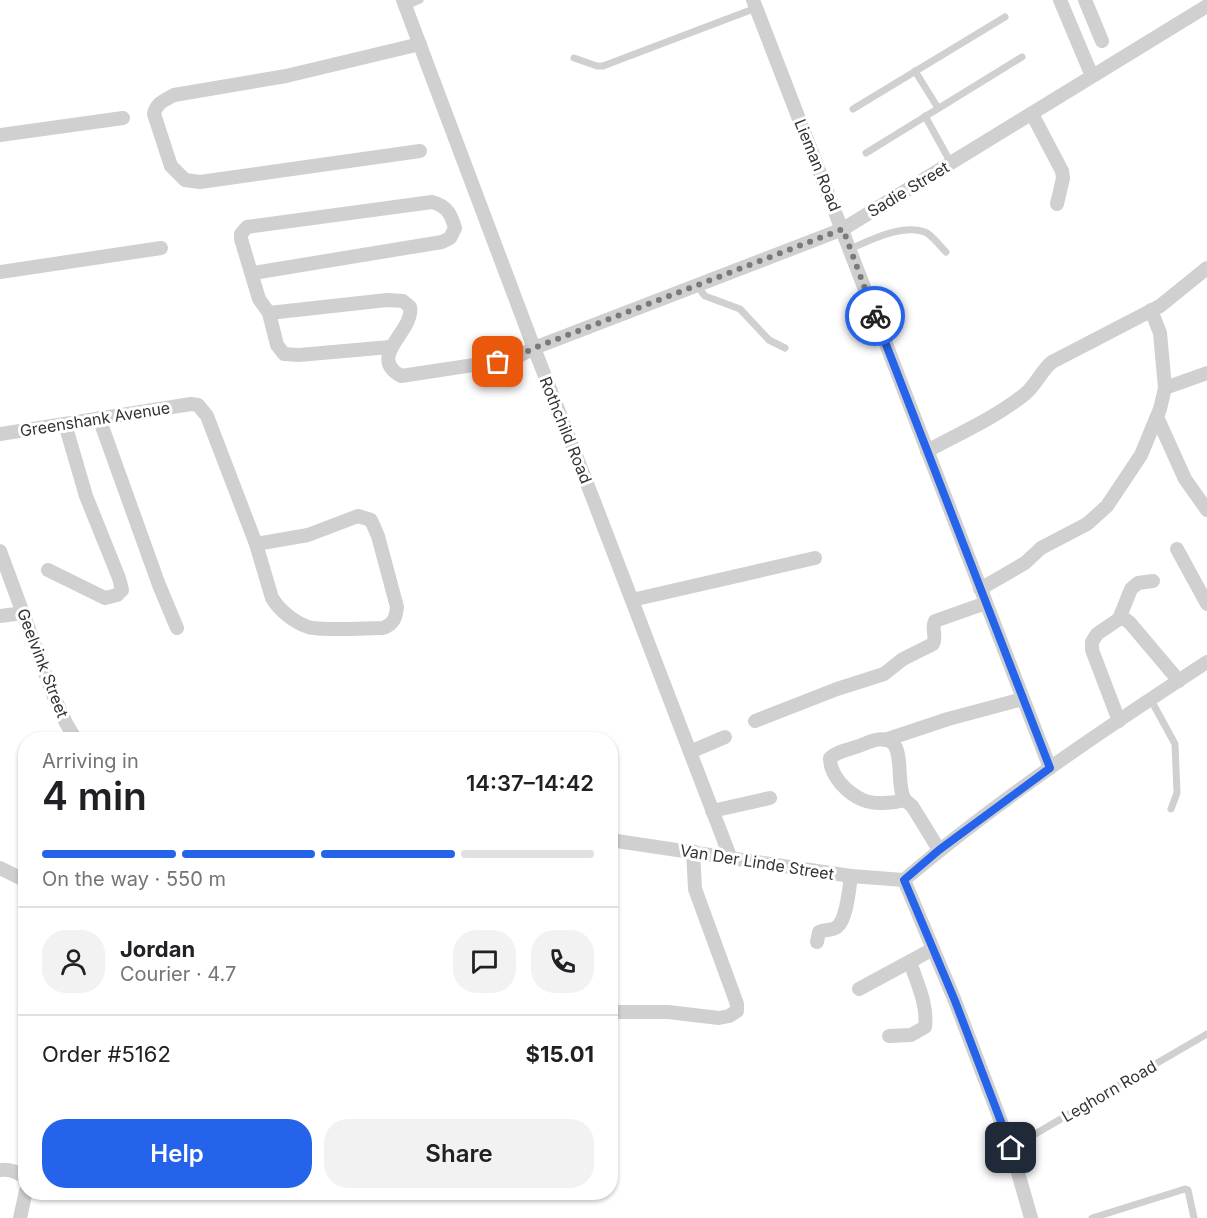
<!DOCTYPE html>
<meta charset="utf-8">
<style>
body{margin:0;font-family:Inter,sans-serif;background:#f2f2f2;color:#202124;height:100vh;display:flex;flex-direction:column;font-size:22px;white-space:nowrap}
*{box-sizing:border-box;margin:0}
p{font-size:20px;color:#757577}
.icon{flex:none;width:33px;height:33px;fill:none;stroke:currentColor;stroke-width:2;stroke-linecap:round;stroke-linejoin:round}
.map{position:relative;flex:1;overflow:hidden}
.sheet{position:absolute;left:18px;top:732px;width:600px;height:468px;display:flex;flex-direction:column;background:#fff;border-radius:24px;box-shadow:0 2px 4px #0004}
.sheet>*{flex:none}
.pin{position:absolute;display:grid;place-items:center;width:51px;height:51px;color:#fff;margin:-26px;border-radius:12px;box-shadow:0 3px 9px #0006}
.courier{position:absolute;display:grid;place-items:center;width:60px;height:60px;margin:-30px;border:4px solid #2563eb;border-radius:50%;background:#fff;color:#222;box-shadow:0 2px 8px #0007}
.headline em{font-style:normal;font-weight:600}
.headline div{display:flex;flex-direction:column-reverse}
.headline{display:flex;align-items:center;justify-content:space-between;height:102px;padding:0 24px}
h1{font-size:39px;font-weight:600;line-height:45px}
.bar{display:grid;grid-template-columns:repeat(4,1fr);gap:9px 6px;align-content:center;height:72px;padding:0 24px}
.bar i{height:8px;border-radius:4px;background:#e0e0e0}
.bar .on{background:#2563eb}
.bar p{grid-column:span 4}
.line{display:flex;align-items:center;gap:15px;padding:0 24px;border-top:2px solid #e0e0e0}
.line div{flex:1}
.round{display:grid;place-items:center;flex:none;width:63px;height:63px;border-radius:24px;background:#f2f2f2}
.primary-button{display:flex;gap:12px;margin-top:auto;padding:12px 24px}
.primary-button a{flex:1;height:69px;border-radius:24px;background:#2563eb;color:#fff;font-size:24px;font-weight:600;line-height:69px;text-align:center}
.primary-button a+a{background:#f2f2f2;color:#202124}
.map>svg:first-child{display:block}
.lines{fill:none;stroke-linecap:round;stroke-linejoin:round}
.lane{stroke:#d0d0d0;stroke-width:7}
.street{stroke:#d0d0d0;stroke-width:14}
.done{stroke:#7a7a7a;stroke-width:6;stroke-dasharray:0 10.8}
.route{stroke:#2563eb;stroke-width:8}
.labels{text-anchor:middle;stroke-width:6;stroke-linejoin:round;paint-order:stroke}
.street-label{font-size:16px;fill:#333;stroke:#fff}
</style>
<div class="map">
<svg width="1207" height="1218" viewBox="0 0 1207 1218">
<rect width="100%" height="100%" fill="#fff"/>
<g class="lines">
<g class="lane">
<polyline points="406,6 420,0"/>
<polyline points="574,58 597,66 603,66 756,8"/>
<polyline points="915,71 938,108"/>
<polyline points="853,109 1005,17"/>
<polyline points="925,116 951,163"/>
<polyline points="866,153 1022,57"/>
<path d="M850,249C871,240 901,224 925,232C932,235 940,246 946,252"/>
<polyline points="697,286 705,296 740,309 769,340 785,348"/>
<polyline points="1151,700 1175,744 1177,793 1171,809"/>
<polyline points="1011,1148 1207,1034"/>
<polyline points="1092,1218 1185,1189 1188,1190 1194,1218"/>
</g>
<g class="street">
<polyline points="403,0 534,348 595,504 731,859"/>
<path d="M753,0C853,255 950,512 1050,768"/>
<polyline points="1060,0 1092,76"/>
<polyline points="1085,0 1102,41"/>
<path d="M420,44L286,76L174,95C165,100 156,103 154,114L171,166L185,180L200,182L420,151"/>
<polyline points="1032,114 1062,171 1063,178 1057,204"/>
<polyline points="0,135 123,118"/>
<polyline points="0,272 161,248"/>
<path d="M253,273L442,242L450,238L455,228C451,214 447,206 432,202L247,227L241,234V239L259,299L269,313L387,300L403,301L410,307C415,331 366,356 401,376L513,359L534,348L843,229L1207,6"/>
<polyline points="269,313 277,345 284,354 299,355 390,347"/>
<polyline points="1165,388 1207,373"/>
<polyline points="1157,417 1185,479 1207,510"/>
<polyline points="99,418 159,585 177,628"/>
<path d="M0,434L191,404L198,405L207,416L256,544L272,598C280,611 294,622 308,627C321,631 367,628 383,628C394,624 396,617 397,607L378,536L371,520L358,516L308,535L256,544"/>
<path d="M927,451C960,433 995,418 1025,394C1036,385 1041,371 1052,362L1160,306L1207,268"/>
<polyline points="1177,549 1207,604"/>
<polyline points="0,551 54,697 66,723 76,740"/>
<polyline points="48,570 105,598 117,595 122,590 119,578 86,496 65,424"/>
<polyline points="980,589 1025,563 1041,548 1087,524 1107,506 1141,455 1160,409 1165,388 1160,333 1151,310"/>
<polyline points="632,600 815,558"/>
<polyline points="0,616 23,613"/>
<polyline points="1119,619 1131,589 1138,583 1153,581"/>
<path d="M755,721L837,689L884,674L903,659L933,644C937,637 931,628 935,621L986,603"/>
<polyline points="1119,721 1092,650 1092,642 1097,634 1119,619 1125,619 1130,623 1179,681"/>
<polyline points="885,740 948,719 1023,699"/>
<polyline points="690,752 725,737"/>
<path d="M905,800C894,803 874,805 863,800C847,793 830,776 830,758C838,750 853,749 864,744C914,722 892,781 905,800C907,802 910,804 912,806C921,820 930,835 939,850"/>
<polyline points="712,811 770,798"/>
<polyline points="610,840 851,876 904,880 955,1001 1011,1148 1031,1218"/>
<polyline points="0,868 26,881"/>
<path d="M904,880C998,800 1103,730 1207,662"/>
<path d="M817,942L819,932C825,929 832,931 837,927C847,919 849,889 851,876"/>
<polyline points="859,989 933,949"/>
<polyline points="610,1012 668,1012 719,1018 729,1016 737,1011 737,1004 695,889 693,851"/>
<path d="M889,1036L911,1035L925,1027C928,1005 917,983 910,962"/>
<path d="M0,1170C9,1169 20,1172 26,1179"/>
<polyline points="20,1218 26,1191"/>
</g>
</g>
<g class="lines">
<polyline class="done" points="498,362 513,359 534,348 843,229 875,316"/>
<polyline class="route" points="875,316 1050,768 939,850 904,880 955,1001 1011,1148"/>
</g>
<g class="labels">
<g class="street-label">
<text transform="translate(818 165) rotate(68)" y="6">Lieman Road</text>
<text transform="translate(908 189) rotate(-31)" y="6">Sadie Street</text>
<text transform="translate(95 419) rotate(-9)" y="6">Greenshank Avenue</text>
<text transform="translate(566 430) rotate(68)" y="6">Rothchild Road</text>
<text transform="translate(43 663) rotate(69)" y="6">Geelvink Street</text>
<text transform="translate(757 862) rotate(9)" y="6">Van Der Linde Street</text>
<text transform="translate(1109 1091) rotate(-30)" y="6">Leghorn Road</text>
</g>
</g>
</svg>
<div class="pin" style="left:498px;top:362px;background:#ea580c"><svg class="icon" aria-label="bag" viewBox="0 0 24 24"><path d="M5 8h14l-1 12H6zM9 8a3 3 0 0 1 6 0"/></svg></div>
<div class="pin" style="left:1011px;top:1148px;background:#1f2937"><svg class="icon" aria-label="home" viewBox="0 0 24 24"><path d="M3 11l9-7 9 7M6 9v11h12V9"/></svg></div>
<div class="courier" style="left:875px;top:316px"><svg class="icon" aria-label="bike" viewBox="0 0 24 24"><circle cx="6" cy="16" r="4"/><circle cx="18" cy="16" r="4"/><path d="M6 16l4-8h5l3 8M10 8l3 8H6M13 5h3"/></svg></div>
<section class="sheet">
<div class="headline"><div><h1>4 min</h1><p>Arriving in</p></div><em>14:37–14:42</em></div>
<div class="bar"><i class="on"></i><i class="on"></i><i class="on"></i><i></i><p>On the way · 550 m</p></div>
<div class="line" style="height:108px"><a class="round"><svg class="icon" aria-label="person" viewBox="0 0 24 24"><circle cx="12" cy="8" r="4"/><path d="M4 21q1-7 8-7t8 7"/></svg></a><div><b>Jordan</b><p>Courier · 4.7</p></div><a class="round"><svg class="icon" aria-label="chat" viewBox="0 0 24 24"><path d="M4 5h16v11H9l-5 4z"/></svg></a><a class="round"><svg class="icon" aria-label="phone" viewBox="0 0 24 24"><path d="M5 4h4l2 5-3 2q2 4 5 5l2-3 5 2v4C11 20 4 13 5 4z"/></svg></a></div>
<div class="line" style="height:78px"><div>Order #5162</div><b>$15.01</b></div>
<div class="primary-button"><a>Help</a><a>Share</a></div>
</section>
</div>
